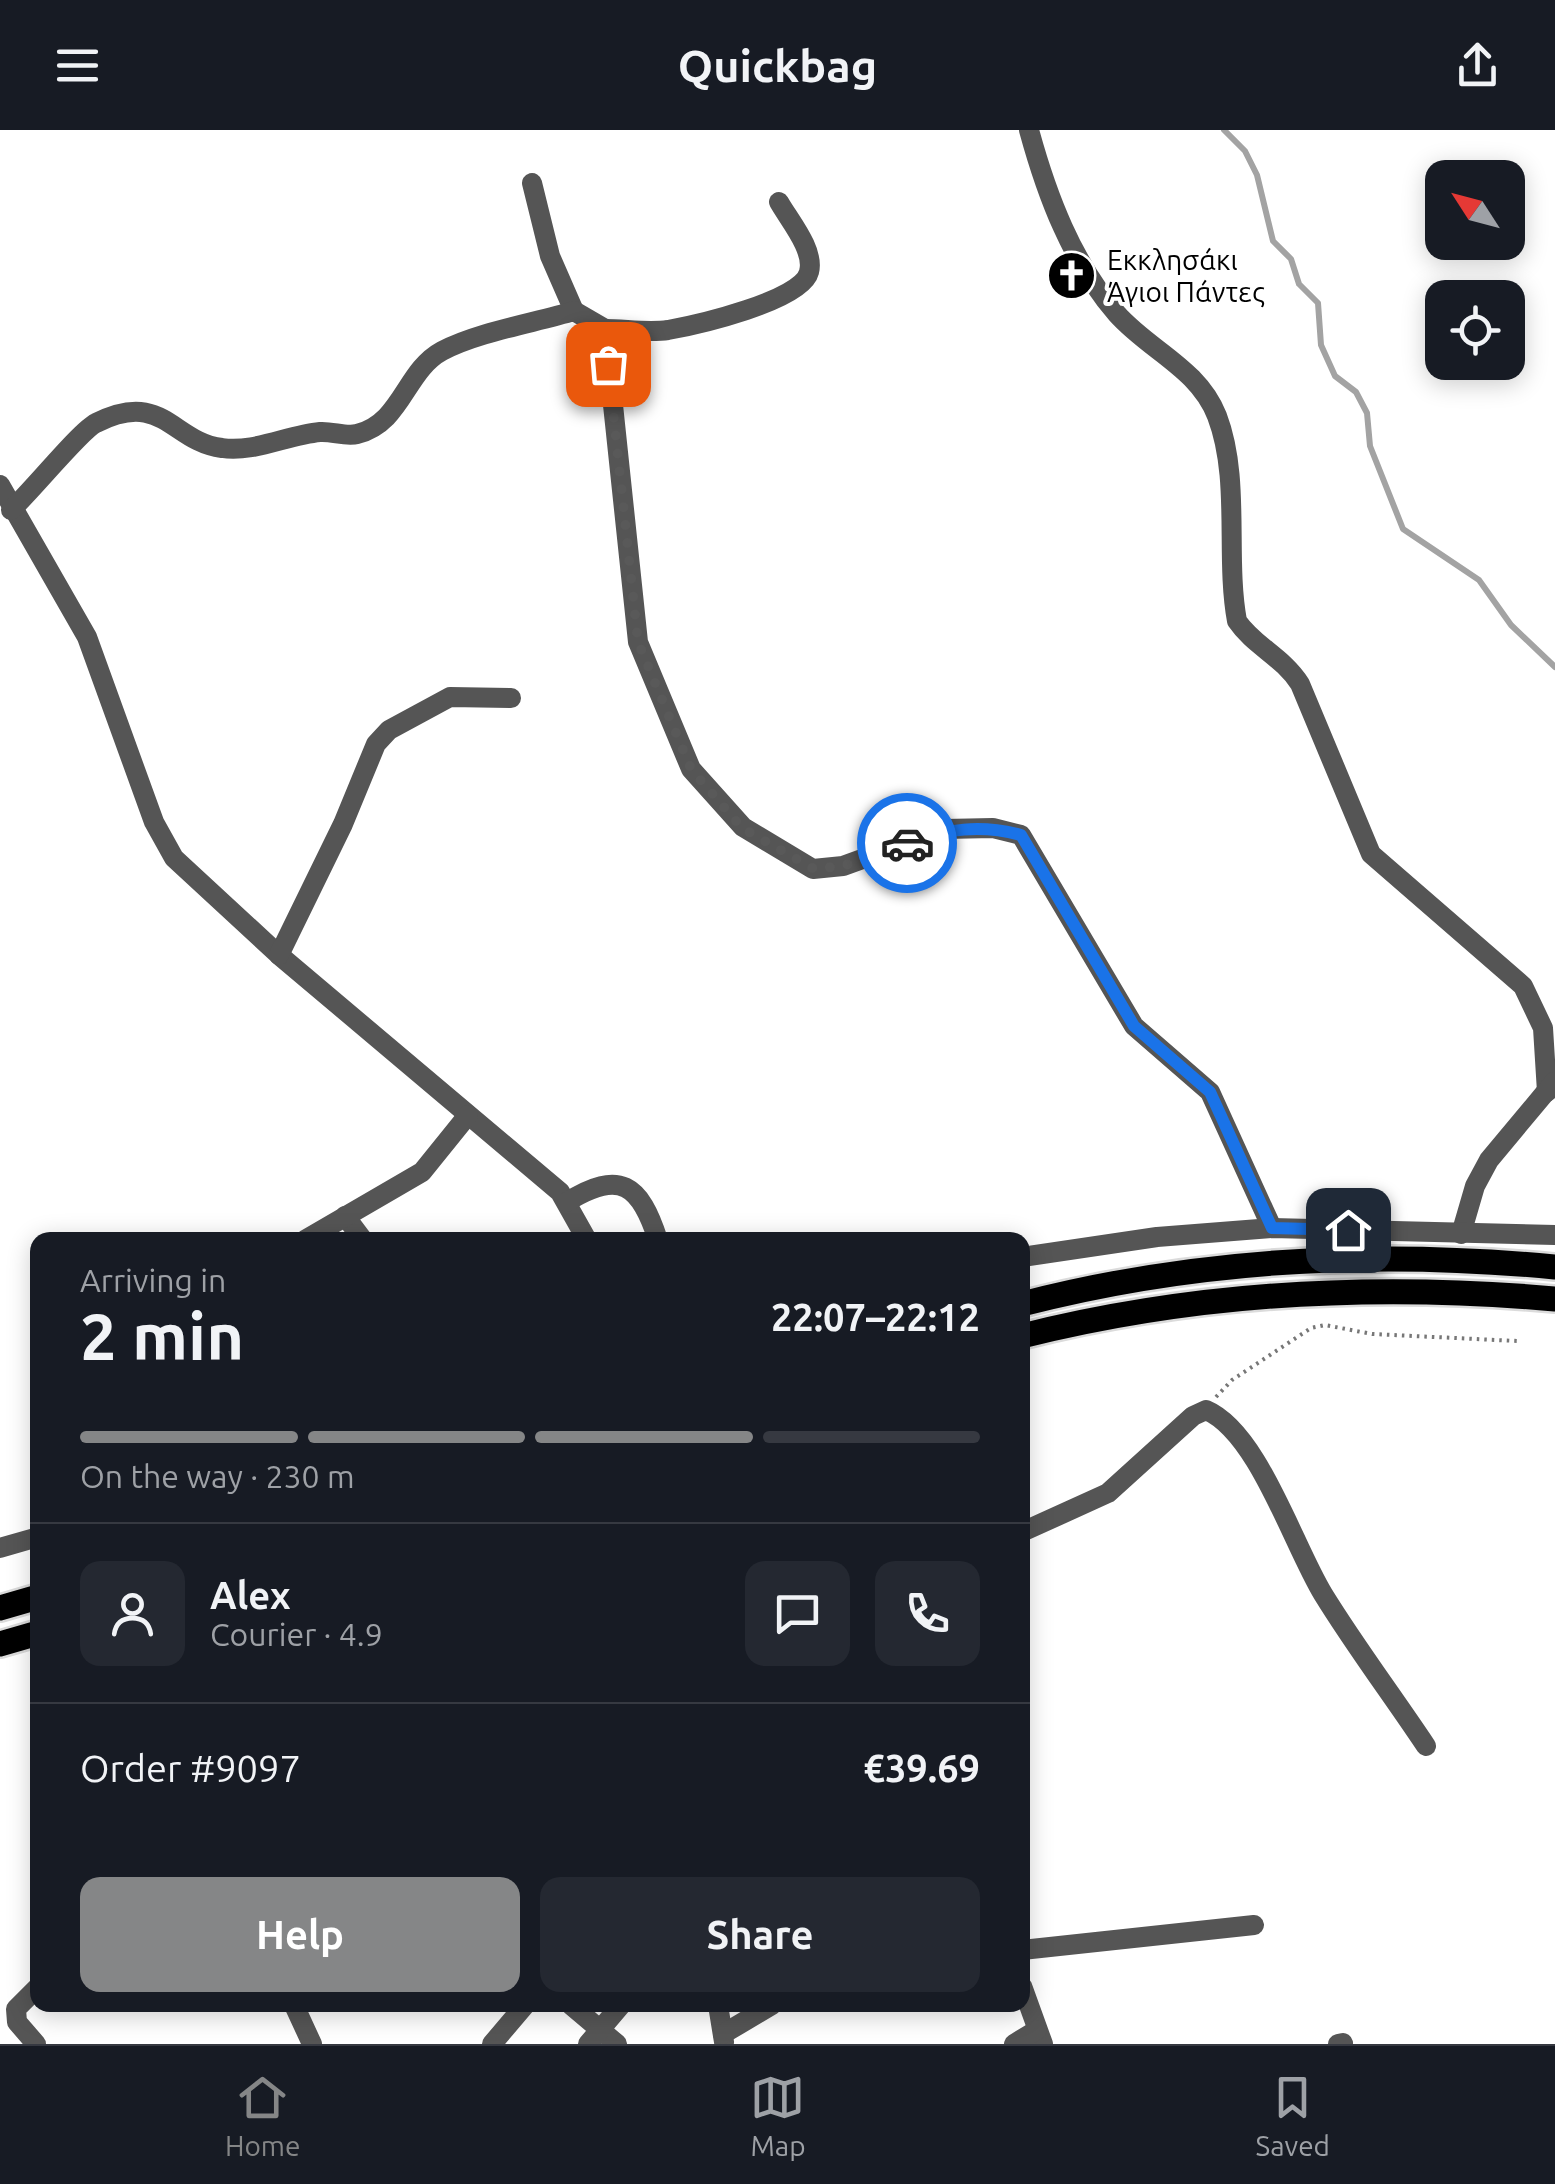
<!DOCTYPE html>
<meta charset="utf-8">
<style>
body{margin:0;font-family:Ubuntu,sans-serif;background:#242831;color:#f1f3f6;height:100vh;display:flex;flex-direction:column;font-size:38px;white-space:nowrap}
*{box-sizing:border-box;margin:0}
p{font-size:32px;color:#9ea1a6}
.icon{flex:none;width:55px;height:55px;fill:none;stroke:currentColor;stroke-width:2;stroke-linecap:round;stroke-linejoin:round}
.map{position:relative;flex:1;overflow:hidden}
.panel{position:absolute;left:30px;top:1102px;width:1000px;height:780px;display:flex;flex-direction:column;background:#171b24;border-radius:20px;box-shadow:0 5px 25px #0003}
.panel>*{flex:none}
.needle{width:65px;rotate:306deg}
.fabs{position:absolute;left:1425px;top:30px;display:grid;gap:20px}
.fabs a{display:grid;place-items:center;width:100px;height:100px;border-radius:20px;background:#171b24;box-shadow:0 5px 25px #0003;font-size:50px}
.pin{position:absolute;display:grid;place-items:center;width:85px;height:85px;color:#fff;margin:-42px;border-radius:20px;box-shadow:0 5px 15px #0006}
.courier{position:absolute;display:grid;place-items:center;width:100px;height:100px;margin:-50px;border:8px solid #1a73e8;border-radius:50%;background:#fff;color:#222;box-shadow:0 2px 12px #0007}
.summary em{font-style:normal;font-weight:600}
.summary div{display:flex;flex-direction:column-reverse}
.summary{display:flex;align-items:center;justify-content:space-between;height:170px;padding:0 50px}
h1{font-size:65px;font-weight:600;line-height:75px}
.bar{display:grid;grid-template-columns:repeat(4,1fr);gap:15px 10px;align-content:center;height:120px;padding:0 50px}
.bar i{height:12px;border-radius:8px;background:#363941}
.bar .on{background:#858687}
.bar p{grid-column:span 4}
.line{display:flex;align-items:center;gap:25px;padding:0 50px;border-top:2px solid #363941}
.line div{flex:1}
.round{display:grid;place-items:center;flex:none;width:105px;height:105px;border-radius:20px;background:#242831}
.button{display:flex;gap:20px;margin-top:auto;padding:20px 50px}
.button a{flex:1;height:115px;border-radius:20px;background:#858687;color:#fff;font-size:40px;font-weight:600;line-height:115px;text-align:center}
.button a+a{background:#242831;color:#f1f3f6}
header{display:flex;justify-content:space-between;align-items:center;height:130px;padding:0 50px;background:#171b24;font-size:45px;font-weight:600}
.tab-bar{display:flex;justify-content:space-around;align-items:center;height:140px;border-top:2px solid #363941;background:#171b24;font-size:28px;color:#9ea1a6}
.tab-bar a{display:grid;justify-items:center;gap:5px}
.tab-bar .on{color:#858687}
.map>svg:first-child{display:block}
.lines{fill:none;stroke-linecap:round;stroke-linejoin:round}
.stream{stroke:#a3a3a3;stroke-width:6}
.major-casing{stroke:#dbdbdb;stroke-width:30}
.path{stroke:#777;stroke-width:4;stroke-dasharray:2.5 5;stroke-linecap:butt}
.minor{stroke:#555;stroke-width:20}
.major{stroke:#000;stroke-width:25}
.done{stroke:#595959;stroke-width:10;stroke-dasharray:0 18}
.route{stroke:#1a73e8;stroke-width:12}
.labels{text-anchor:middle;stroke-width:8;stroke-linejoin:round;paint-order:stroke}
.poi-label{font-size:28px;fill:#000;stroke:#fff;text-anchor:start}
</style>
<header><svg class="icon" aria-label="menu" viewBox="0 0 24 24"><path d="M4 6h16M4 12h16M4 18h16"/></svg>Quickbag<svg class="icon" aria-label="share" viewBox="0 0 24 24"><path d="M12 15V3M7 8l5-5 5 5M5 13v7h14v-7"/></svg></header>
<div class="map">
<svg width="1555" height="1914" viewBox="0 0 1555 1914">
<rect width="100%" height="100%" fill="#fff"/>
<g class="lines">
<polyline class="stream" points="1224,0 1245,21 1257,45 1273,111 1291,129 1299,154 1318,173 1321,215 1335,246 1356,262 1367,283 1370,316 1403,399 1479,450 1511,495 1555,537"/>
<defs>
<g id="major">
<path d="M1022,1174C1196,1129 1377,1120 1555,1137"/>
<path d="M1022,1206C1197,1162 1376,1153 1555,1169"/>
<polyline points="0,1478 38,1467"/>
<polyline points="0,1514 38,1503"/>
</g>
</defs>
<use href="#major" class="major-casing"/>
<polyline class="path" points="1216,1267 1232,1250 1311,1198 1325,1195 1372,1204 1517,1211"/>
<g class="minor">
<path d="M1029,0C1047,66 1072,132 1117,184C1150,221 1198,238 1217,286C1241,349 1225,426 1237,491C1254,516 1283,527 1300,554L1371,724L1523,856L1543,898L1547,962"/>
<polyline points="532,53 550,126 574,181"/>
<path d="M605,199C625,199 648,203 668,200C696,195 802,171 809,142C815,120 789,90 779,72"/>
<polyline points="0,355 87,507 154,692 174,728 279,825 560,1062 587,1110"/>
<path d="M11,380C30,363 81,300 96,293C163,259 172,312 222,318C253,323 288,305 320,302C332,301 346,307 357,304C402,293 405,241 442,221C478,202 534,193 574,181L605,199L638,512L691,639L743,697L813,739L843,736L945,699L993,698L1021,705L1134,896L1210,962L1272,1098"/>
<polyline points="279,825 343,694 376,614 389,600 450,567 511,568"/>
<path d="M567,1072C620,1039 640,1054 658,1110"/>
<polyline points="345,1086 363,1110"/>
<polyline points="1461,1104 1475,1056 1489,1030 1554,952"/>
<polyline points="305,1110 422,1042 468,985"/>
<polyline points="1022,1127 1157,1107 1272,1098 1555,1105"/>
<path d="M1022,1402L1108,1363L1193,1286L1206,1280C1258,1302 1293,1415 1323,1464C1355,1516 1392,1565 1426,1616"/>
<polyline points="0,1418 38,1407"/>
<polyline points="1022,1820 1254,1795"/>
<polyline points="1022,1856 1043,1914"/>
<polyline points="294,1875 312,1914"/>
<polyline points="571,1875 617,1914"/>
<polyline points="718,1875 724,1912"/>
<polyline points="723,1904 772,1875"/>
<polyline points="36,1914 17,1892 16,1879 38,1857"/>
<polyline points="492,1914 525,1875"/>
<polyline points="588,1914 621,1875"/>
<polyline points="1014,1914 1037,1900"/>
<polyline points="1338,1914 1343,1913"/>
</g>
<use href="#major" class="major"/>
</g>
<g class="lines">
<polyline class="done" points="608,234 638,512 691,639 742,698 814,739 843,736 907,713"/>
<path class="route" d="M907,713C947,699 980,694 1021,705L1134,896L1210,962L1272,1098L1348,1100"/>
</g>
<defs>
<symbol id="church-disc" viewBox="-11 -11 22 22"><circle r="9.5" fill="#000" stroke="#fff"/><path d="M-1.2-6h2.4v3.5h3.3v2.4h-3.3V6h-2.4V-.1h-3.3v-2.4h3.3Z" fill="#fff"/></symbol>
</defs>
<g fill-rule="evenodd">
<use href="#church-disc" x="1044" y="118" width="55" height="55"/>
</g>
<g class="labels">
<g class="poi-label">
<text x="1107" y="140">Εκκλησάκι<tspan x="1107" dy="32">Άγιοι Πάντες</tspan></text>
</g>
</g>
</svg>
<div class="fabs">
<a><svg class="needle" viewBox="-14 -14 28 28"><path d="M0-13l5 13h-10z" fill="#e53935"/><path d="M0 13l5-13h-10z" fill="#9ea1a6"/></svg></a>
<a><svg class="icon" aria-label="locate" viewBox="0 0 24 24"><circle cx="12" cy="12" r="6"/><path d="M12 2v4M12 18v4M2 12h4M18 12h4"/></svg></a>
</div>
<div class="pin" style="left:608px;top:234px;background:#ea580c"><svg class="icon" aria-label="bag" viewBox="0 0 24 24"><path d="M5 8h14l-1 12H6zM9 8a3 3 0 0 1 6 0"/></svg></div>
<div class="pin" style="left:1348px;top:1100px;background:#1f2937"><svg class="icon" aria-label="home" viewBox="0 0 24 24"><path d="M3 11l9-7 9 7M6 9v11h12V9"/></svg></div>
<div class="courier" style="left:907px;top:713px"><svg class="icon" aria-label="car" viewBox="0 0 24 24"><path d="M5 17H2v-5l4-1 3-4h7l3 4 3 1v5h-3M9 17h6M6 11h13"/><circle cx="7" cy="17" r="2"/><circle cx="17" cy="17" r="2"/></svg></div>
<section class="panel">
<div class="summary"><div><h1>2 min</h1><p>Arriving in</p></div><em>22:07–22:12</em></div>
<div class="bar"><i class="on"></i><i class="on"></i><i class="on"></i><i></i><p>On the way · 230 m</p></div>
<div class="line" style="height:180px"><a class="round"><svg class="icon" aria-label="person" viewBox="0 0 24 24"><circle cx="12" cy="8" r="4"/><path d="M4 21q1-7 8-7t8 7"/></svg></a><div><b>Alex</b><p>Courier · 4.9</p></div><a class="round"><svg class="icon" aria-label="chat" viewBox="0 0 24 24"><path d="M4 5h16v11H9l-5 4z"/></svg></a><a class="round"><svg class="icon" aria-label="phone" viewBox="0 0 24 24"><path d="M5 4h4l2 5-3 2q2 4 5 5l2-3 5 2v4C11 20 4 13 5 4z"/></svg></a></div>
<div class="line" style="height:130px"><div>Order #9097</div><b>€39.69</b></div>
<div class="button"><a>Help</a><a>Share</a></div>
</section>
</div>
<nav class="tab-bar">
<a class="on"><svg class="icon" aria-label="home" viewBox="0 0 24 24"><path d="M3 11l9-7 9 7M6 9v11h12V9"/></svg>Home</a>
<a><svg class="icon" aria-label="map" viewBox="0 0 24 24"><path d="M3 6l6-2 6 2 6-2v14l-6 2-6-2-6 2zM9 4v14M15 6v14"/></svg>Map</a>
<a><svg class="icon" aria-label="saved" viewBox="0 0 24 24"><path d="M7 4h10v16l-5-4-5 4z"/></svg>Saved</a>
</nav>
